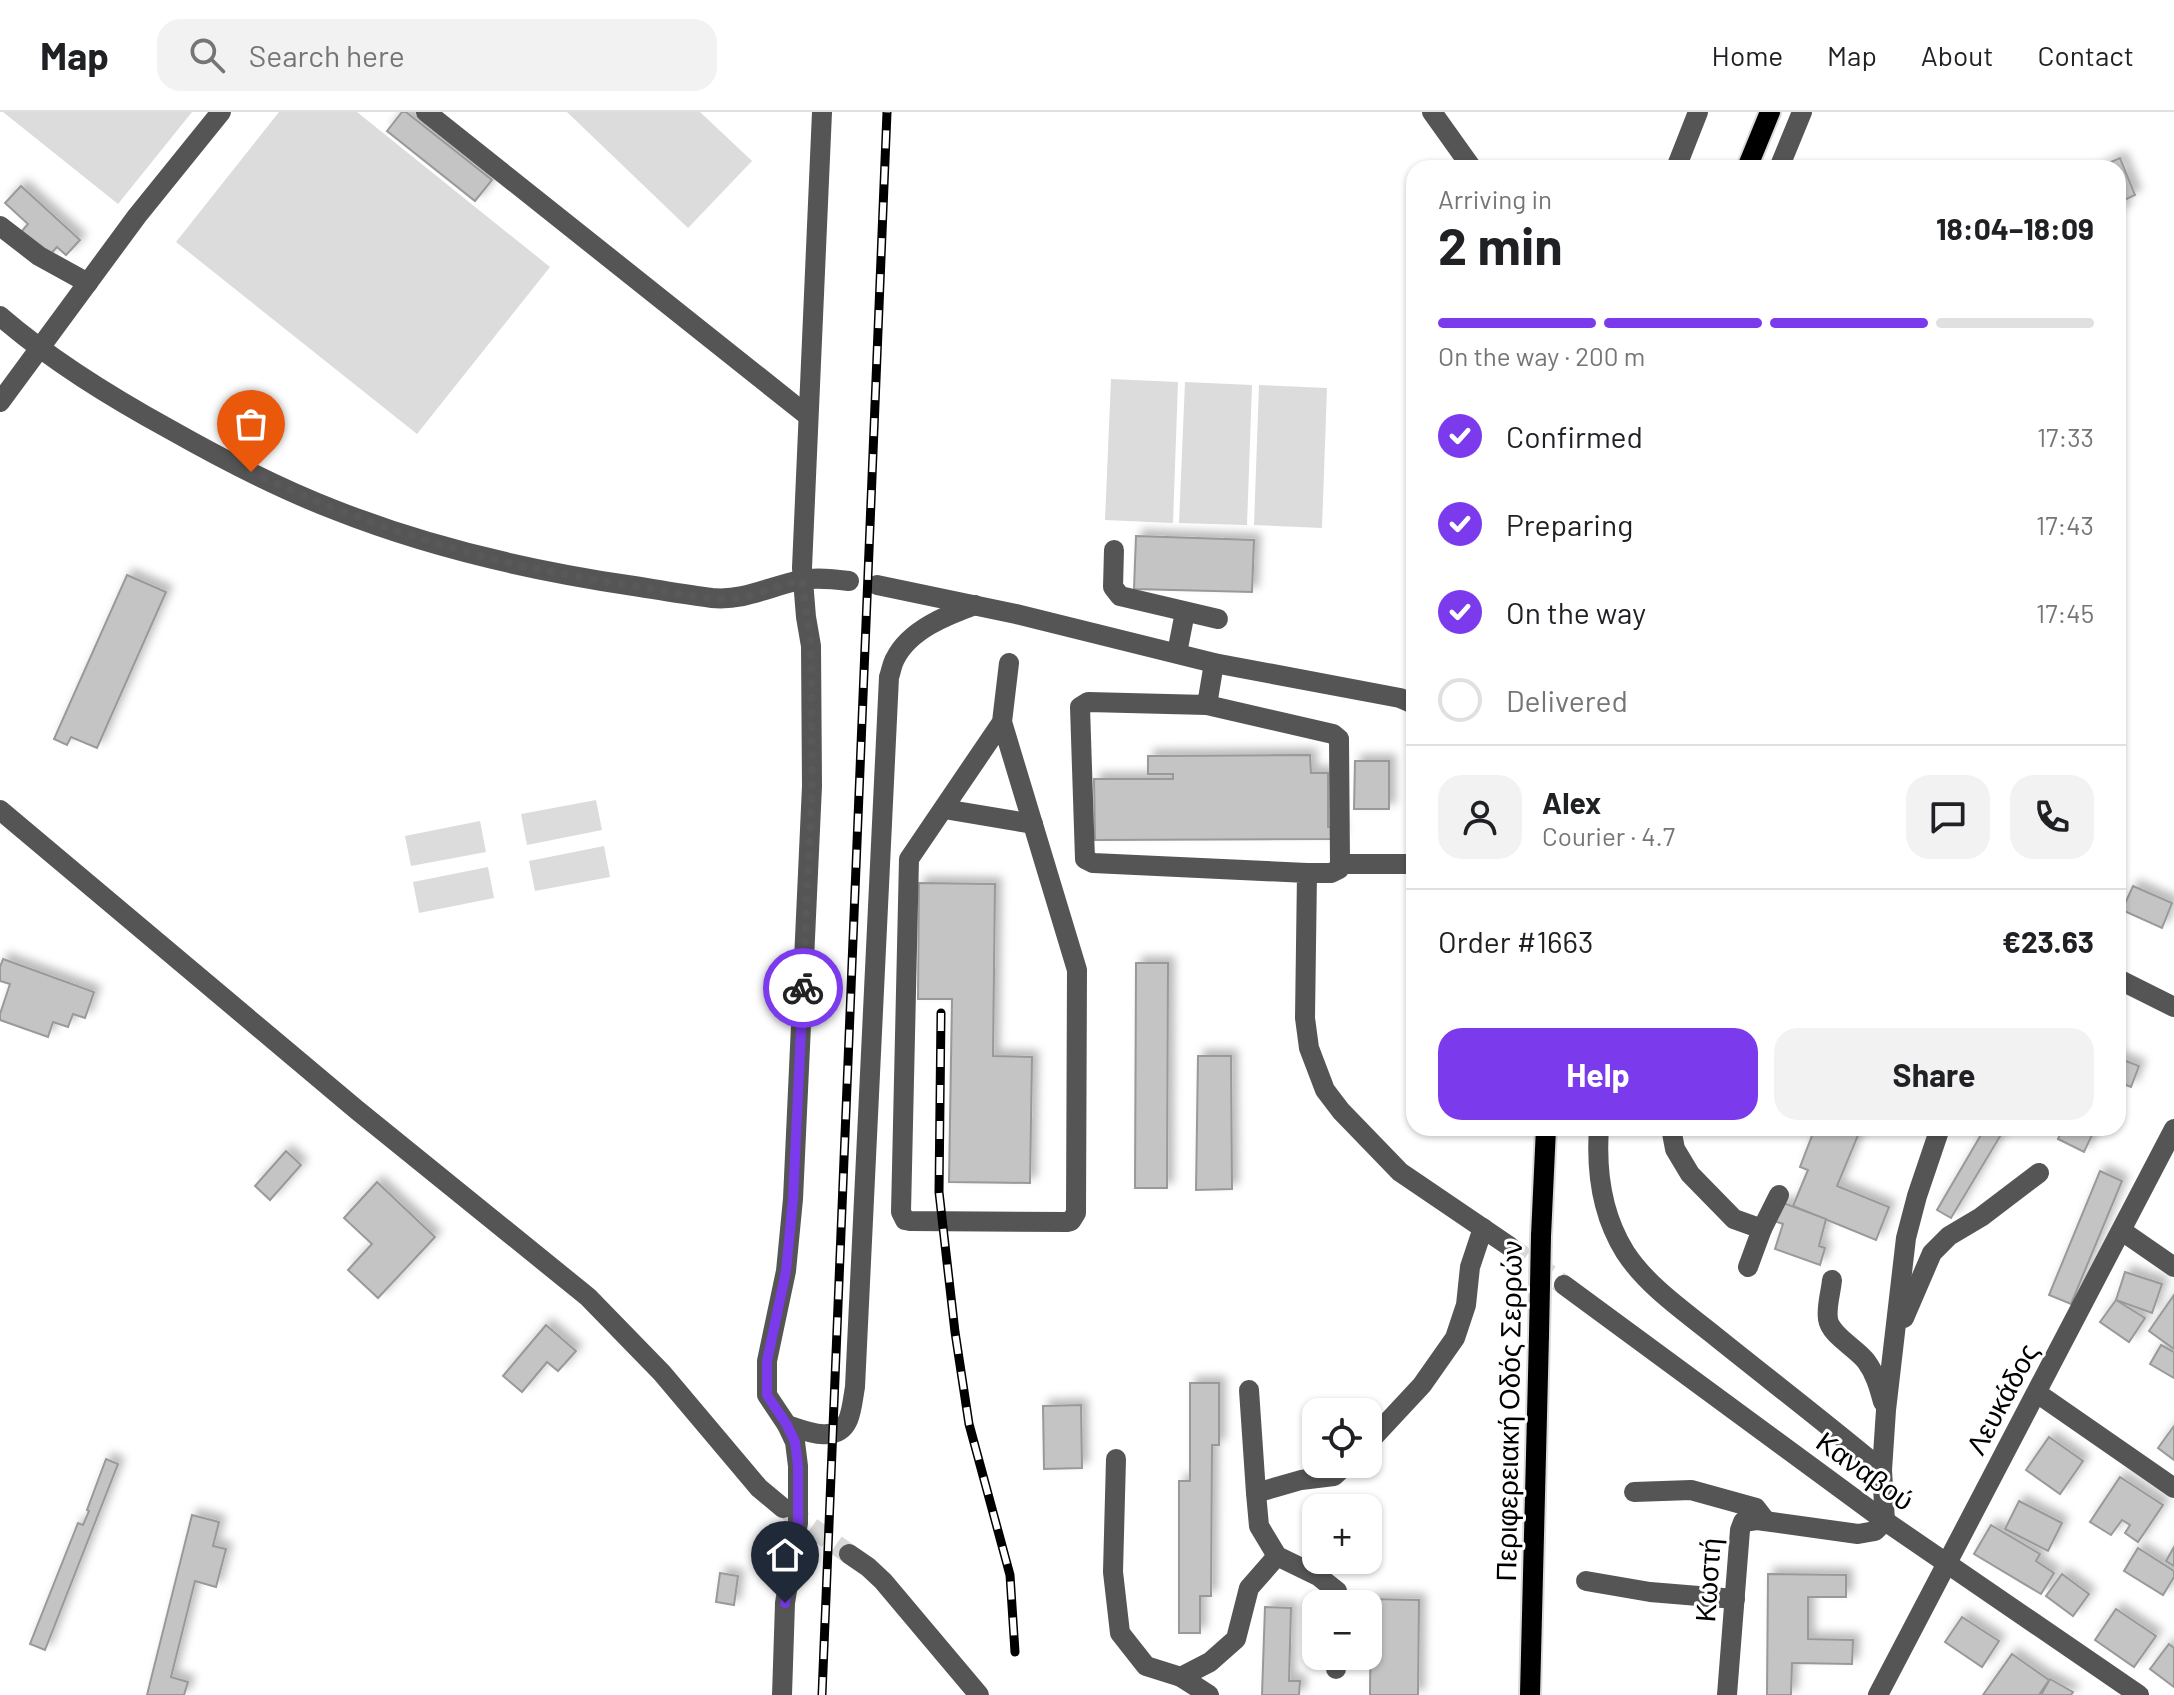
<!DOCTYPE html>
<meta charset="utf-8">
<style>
body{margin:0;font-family:Barlow,sans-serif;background:#f2f2f2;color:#202124;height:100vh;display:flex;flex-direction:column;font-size:30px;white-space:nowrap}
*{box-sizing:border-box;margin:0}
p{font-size:26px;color:#757577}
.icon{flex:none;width:44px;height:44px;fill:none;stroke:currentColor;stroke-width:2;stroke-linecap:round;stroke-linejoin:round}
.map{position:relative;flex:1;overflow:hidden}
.drawer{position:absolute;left:1406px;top:48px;width:720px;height:976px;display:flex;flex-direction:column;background:#fff;border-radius:24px;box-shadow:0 2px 6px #0004}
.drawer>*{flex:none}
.buttons{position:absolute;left:1302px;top:1286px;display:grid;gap:16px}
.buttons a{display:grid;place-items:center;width:80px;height:80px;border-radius:16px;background:#fff;box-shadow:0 2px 6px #0004;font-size:40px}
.pin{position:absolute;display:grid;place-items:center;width:68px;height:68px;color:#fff;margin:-82px -34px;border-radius:50% 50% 50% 0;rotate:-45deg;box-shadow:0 0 8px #0007}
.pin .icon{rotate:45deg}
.courier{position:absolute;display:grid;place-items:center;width:80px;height:80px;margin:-40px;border:6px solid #7c3aed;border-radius:50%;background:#fff;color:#222;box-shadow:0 2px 10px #0007}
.overview em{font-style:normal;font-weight:700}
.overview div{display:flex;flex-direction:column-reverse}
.overview{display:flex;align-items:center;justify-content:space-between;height:136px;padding:0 32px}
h1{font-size:52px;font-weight:700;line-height:60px}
.bar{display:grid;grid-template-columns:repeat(4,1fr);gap:12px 8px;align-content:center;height:96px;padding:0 32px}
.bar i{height:10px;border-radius:6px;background:#e0e0e0}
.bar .on{background:#7c3aed}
.bar p{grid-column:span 4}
.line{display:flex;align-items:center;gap:20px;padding:0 32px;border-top:2px solid #e0e0e0}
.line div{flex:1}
.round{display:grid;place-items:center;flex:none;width:84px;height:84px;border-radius:24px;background:#f2f2f2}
ol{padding:0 32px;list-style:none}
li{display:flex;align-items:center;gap:24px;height:88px}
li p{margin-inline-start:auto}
li .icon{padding:8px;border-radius:50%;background:#7c3aed;color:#fff;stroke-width:4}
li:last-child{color:#757577}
li i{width:44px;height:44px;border:4px solid #e0e0e0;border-radius:50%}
.action{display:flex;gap:16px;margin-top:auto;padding:16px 32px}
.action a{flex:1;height:92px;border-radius:24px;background:#7c3aed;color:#fff;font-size:32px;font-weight:700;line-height:92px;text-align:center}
.action a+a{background:#f2f2f2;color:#202124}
header{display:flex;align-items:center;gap:48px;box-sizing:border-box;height:112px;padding:0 40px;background:#fff;border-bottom:2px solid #e0e0e0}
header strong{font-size:38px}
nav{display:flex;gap:44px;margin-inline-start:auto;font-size:28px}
.search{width:560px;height:72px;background:#f2f2f2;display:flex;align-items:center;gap:20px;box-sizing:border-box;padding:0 28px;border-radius:24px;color:#757577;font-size:30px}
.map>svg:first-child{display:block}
.green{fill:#dcdcdc}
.building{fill:#c4c4c4;stroke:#999;stroke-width:2;filter:url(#shadow)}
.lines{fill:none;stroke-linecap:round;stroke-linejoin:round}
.minor-tunnel{stroke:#d9d9d9;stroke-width:20;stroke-dasharray:20 10;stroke-linecap:butt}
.major-casing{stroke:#dbdbdb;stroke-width:24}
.minor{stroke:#555;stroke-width:20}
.major{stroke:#000;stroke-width:20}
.rail-casing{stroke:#000;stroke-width:9}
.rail{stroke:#fff;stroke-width:6;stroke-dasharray:18;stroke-linecap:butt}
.major-bridge-casing{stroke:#dbdbdb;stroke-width:24;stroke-linecap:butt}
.major-bridge{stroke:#000;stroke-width:20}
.done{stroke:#595959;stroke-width:8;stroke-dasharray:0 14.4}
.route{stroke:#7c3aed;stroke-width:10}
.labels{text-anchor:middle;stroke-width:6;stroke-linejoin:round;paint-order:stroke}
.street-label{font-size:28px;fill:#000;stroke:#fff}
</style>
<header>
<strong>Map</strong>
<div class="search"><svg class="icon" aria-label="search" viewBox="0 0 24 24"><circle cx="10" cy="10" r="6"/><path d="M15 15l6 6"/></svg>Search here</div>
<nav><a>Home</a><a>Map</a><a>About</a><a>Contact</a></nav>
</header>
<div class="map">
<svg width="2174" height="1583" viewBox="0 0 2174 1583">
<defs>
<filter id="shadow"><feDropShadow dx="6" dy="-6" stdDeviation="4" flood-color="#0004"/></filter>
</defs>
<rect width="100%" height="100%" fill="#fff"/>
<g class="green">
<polygon points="3,0 192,0 118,92"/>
<polygon points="279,0 357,0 550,155 417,322 176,130"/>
<polygon points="567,0 700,0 752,49 688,116"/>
<polygon points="1111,267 1178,270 1173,411 1105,408"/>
<polygon points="1185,270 1252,273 1247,413 1179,411"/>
<polygon points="1259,273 1327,276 1322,416 1254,413"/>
<polygon points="596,688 602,718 527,733 521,702"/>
<polygon points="480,709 486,740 411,754 405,724"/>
<polygon points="604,734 610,765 535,779 529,749"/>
<polygon points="488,755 494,786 419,801 413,770"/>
</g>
<g class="building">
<polygon points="402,0 406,0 492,68 475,89 387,19"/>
<polygon points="2120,46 2135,83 2122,89 2125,98 2118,101 2118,56 2097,56"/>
<polygon points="21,74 80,128 66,143 57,135 48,145 21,120 28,112 5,91"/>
<polygon points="1136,424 1254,428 1252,480 1134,477"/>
<polygon points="127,463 166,480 97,636 71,625 67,633 54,627"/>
<polygon points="1310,643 1311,661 1328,661 1328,715 1339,715 1339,727 1095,728 1094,667 1173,667 1173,662 1148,662 1148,644"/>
<polygon points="1355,649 1389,649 1389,697 1354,697"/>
<polygon points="919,771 995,772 993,944 1032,945 1030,1071 949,1070 952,887 918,887"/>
<polygon points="2133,774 2172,791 2162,816 2122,798"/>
<polygon points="3,847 94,880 85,906 73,902 68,915 53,910 48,925 0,908 0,902 10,872 0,869 0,855"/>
<polygon points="1136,851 1168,851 1167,1076 1135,1076"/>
<polygon points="1198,944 1231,944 1232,1077 1196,1078"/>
<polygon points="2118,946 2139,954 2131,975 2118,970"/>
<polygon points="1815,1016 1861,1016 1837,1074 1889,1095 1876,1128 1793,1094 1808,1058 1800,1055"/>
<polygon points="1985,1016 2005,1016 1951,1106 1937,1098"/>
<polygon points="2063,1016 2077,1016 2092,1023 2084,1040 2058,1027"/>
<polygon points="286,1039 301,1053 270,1088 255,1074"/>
<polygon points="2100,1059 2122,1069 2071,1192 2049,1183"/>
<polygon points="377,1070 435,1125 378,1186 348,1158 372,1132 344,1106"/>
<polygon points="1781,1090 1826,1107 1819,1134 1825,1136 1820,1153 1775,1137 1783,1112 1774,1109"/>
<polygon points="2125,1160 2162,1172 2152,1201 2116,1188"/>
<polygon points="2174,1183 2174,1237 2149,1219"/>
<polygon points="2116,1188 2145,1206 2129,1230 2100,1210"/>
<polygon points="546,1213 576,1239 558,1259 547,1250 522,1280 503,1264"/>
<polygon points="2161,1233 2174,1240 2174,1266 2150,1252"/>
<polygon points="1190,1271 1219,1271 1219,1333 1212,1333 1211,1484 1200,1484 1200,1521 1179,1521 1179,1369 1190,1369"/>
<polygon points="1081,1293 1082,1356 1044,1357 1043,1294"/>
<polygon points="2174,1314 2174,1348 2158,1336"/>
<polygon points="2049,1325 2083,1349 2060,1382 2026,1358"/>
<polygon points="106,1347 118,1352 45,1538 30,1532 78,1411 83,1413 89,1399 87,1398"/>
<polygon points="2120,1365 2163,1393 2138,1430 2125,1421 2130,1413 2122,1408 2111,1423 2090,1410"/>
<polygon points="2019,1389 2062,1411 2048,1439 2005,1417"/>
<polygon points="192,1403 219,1410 213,1434 226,1437 216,1475 195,1469 171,1565 188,1570 184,1583 147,1583"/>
<polygon points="1991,1413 2040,1442 2036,1449 2054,1461 2041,1482 1974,1442"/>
<polygon points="2174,1435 2174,1454 2166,1449"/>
<polygon points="2138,1436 2174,1459 2174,1465 2163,1483 2124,1459"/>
<polygon points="720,1461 738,1464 734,1493 716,1490"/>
<polygon points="1768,1462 1846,1463 1846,1485 1808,1485 1808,1527 1853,1528 1852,1552 1792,1551 1791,1583 1767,1583"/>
<polygon points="2062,1462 2089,1482 2073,1504 2046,1484"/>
<polygon points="1371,1487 1419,1488 1418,1583 1370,1583"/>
<polygon points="1265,1495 1291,1496 1289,1569 1300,1569 1299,1583 1262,1583"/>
<polygon points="2116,1497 2156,1524 2134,1555 2095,1528"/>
<polygon points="1962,1505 1999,1529 1982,1555 1945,1530"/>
<polygon points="2169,1532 2174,1536 2174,1575 2150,1557"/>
<polygon points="2012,1542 2049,1568 2039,1583 1983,1583"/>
<polygon points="2050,1567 2073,1580 2071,1583 2041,1583"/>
</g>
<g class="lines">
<g class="minor-tunnel">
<polyline points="1509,1134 1564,1173"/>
<polyline points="787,1398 849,1442"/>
</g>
<defs>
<g id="major">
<polyline points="1747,56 1770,0"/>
<polyline points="1541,1124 1546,1016"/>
<polyline points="1530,1583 1539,1223"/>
</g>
</defs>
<use href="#major" class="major-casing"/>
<g class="minor">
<polyline points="426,0 808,304"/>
<polyline points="1432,0 1472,56"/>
<polyline points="1676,56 1698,0"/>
<polyline points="1779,56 1802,0"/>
<polyline points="0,114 39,144 88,171"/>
<path d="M0,204C52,249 111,285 171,318C224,348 278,376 335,398C431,436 532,459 634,474C660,478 686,483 712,486C745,489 770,474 801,468C816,465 833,467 849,469"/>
<polyline points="0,290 137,104 221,0"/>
<polyline points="1114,438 1113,475 1120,484 1218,507"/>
<polyline points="877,473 1016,502 1214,551 1400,586 1414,592"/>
<polyline points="1177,541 1185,500"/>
<polyline points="1214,551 1207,593 1088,590 1080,595 1085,747 1093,751 1307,761 1305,906 1309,936 1325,978 1341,999 1400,1060 1509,1134"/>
<polyline points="1207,593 1333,622 1339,627 1340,752 1339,757 1331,761 1307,761"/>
<polyline points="1002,610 909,747 901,1100 905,1108 910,1109 1067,1110 1071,1109 1076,1101 1077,858 1002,610 1009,551"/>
<polyline points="944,697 1033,712"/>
<polyline points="0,698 357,998 588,1185 662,1261 759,1376 783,1396"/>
<polyline points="1340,752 1414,752"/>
<polyline points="2118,867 2174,895"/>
<path d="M1599,1016C1596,1058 1602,1103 1625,1140C1647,1174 1684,1199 1715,1224C1771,1269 1827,1312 1882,1358"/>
<polyline points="1671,1016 1675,1037 1690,1062 1734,1107 1762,1117 1748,1155"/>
<polyline points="1762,1117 1779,1083"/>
<polyline points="2122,1119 2174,1155"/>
<path d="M1832,1168C1831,1180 1826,1195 1828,1207C1830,1223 1855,1235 1866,1249C1875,1261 1879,1275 1883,1290"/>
<polyline points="1564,1173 1885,1409 2139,1583"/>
<polyline points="1904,1206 1932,1141 1949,1124 1981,1105 2039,1061"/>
<polyline points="1249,1278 1256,1381"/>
<polyline points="2037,1281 2174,1376"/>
<path d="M787,1313C805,1319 837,1333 848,1308C852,1299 853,1286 855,1275L889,565C891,560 892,552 895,547C909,518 947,503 975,493"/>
<polyline points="1368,1331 1422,1273 1455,1226 1466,1193 1470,1155 1483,1116"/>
<polyline points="1116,1347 1113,1460 1120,1521 1146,1554 1181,1565 1210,1550 1236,1527 1249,1476 1277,1444"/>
<polyline points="1634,1380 1691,1378 1756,1396 1766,1409"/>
<polyline points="849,1442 868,1455 883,1469 979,1583"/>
<polyline points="1586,1469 1650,1480 1735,1487"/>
<polyline points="1337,1492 1337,1479 1318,1464 1277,1444 1259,1414 1256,1381 1301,1368 1334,1364 1347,1352"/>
<polyline points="1336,1557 1336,1544"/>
<polyline points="1181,1565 1209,1583"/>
<polyline points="782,1583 785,1491 798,1411 798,1354 795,1330 787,1313 767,1283 767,1249 786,1159 793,1087 812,674 811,534 806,505 802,456 822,0"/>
<polyline points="1727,1583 1740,1418 1743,1410 1757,1408 1858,1422 1875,1419 1885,1409 1882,1358 1886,1298 1906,1126 1917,1084 1940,1016"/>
<polyline points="1878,1583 2174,1017"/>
</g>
<use href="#major" class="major"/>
<defs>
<g id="rail">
<polyline points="941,901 939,1080 955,1220 969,1312 1010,1463 1015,1540"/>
<polyline points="822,1583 887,0"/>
</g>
</defs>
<use href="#rail" class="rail-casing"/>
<use href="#rail" class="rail"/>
<defs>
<polyline id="major-bridge" points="1539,1223 1541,1124"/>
</defs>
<use href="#major-bridge" class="major-bridge-casing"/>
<use href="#major-bridge" class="major-bridge"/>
</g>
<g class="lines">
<path class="done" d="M251,360C378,420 496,454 635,474C666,479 700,488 732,487C756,485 779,473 802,468L811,534L812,674L803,876"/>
<polyline class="route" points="785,1491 798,1411 798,1354 795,1330 787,1313 767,1283 767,1249 786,1159 793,1087 803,876"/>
</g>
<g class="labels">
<g class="street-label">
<text transform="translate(2002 1287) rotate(-62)" y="10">Λευκάδος</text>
<text transform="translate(1509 1299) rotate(-89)" y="10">Περιφερειακή Οδός Σερρών</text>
<text transform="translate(1865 1359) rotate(36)" y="10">Καναβού</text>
<text transform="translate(1708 1468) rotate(-86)" y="10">Κωστή</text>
</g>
</g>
</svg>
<div class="buttons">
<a><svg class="icon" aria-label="locate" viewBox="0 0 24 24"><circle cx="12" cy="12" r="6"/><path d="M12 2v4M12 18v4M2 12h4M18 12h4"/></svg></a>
<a>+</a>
<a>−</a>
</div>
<div class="pin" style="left:251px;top:360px;background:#ea580c"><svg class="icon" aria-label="bag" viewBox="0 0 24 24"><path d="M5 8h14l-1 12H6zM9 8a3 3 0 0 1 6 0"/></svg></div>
<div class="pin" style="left:785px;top:1491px;background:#1f2937"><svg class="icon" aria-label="home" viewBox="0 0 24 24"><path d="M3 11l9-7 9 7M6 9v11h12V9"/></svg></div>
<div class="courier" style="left:803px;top:876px"><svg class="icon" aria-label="bike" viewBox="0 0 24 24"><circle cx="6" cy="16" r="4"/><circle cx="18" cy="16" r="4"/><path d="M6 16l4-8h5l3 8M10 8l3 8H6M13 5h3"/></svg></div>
<section class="drawer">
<div class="overview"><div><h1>2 min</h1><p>Arriving in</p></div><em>18:04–18:09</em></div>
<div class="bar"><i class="on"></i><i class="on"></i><i class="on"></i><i></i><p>On the way · 200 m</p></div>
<ol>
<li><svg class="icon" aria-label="check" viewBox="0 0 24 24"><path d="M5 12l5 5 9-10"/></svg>Confirmed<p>17:33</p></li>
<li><svg class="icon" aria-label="check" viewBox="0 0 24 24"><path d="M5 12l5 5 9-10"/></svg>Preparing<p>17:43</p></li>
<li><svg class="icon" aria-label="check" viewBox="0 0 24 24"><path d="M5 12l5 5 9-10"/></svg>On the way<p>17:45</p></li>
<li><i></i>Delivered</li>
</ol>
<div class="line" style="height:144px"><a class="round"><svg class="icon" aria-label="person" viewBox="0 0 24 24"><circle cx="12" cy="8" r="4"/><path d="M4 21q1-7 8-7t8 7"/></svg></a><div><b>Alex</b><p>Courier · 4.7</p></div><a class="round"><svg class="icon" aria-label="chat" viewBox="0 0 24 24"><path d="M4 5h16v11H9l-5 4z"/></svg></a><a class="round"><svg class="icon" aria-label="phone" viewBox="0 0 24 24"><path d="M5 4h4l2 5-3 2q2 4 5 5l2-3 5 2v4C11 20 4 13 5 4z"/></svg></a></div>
<div class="line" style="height:104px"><div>Order #1663</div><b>€23.63</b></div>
<div class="action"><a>Help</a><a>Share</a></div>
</section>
</div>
